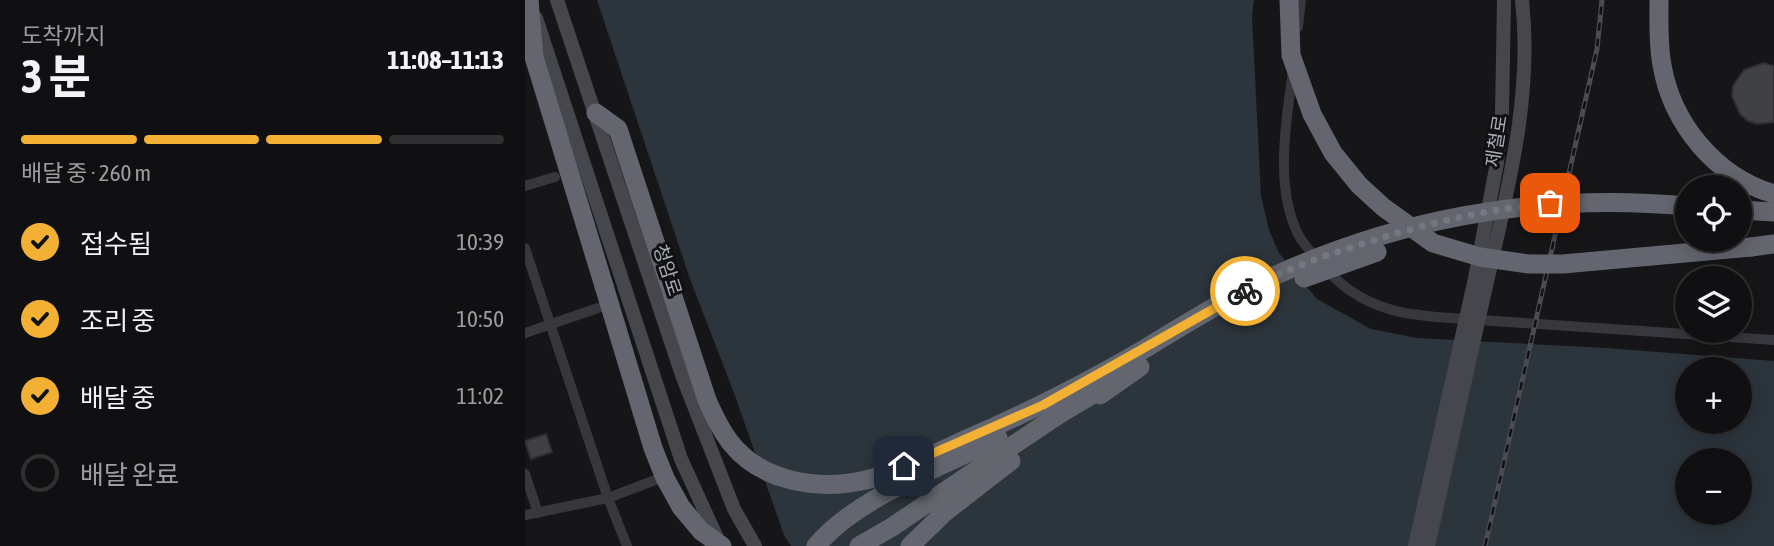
<!DOCTYPE html>
<html lang="ko">
<meta charset="utf-8">
<style>
body{margin:0;font-family:"Asap Condensed","Noto Sans KR",sans-serif;background:#1e1e20;color:#f1f3f6;height:100vh;display:flex;flex-direction:column;font-size:26px;white-space:nowrap}
*{box-sizing:border-box;margin:0}
p{font-size:23px;color:#9c9d9f}
.icon{flex:none;width:38px;height:38px;fill:none;stroke:currentColor;stroke-width:2;stroke-linecap:round;stroke-linejoin:round}
.map{position:relative;flex:1;overflow:hidden}
.side{display:flex;flex-direction:column;background:#101012;width:525px}
.side>*{flex:none}
.buttons{position:absolute;left:1150px;top:175px;display:grid;gap:14px}
.buttons a{display:grid;place-items:center;width:77px;height:77px;border-radius:50%;background:#101012;box-shadow:0 4px 18px #0003,0 0 0 2px #303032;font-size:35px}
.pin{position:absolute;display:grid;place-items:center;width:60px;height:60px;color:#fff;margin:-30px;border-radius:14px;box-shadow:0 4px 10px #0006}
.courier{position:absolute;display:grid;place-items:center;width:70px;height:70px;margin:-35px;border:5px solid #f2b134;border-radius:50%;background:#fff;color:#222;box-shadow:0 2px 9px #0007}
.summary em{font-style:normal;font-weight:700}
.summary div{display:flex;flex-direction:column-reverse}
.summary{display:flex;align-items:center;justify-content:space-between;height:119px;padding:0 21px}
h1{font-size:46px;font-weight:700;line-height:52px}
.bar{display:grid;grid-template-columns:repeat(4,1fr);gap:10px 7px;align-content:center;height:84px;padding:0 21px}
.bar i{height:9px;border-radius:5px;background:#303032}
.bar .selected{background:#f2b134}
.bar p{grid-column:span 4}
ol{padding:0 21px;list-style:none}
li{display:flex;align-items:center;gap:21px;height:77px}
li p{margin-inline-start:auto}
li .icon{padding:7px;border-radius:50%;background:#f2b134;color:#111;stroke-width:4}
li:last-child{color:#9c9d9f}
li i{width:38px;height:38px;border:4px solid #303032;border-radius:50%}
main{display:flex;flex:1;min-height:0}
.map>svg:first-child{display:block}
.water{fill:#2c353c;fill-rule:evenodd}
.building{fill:#404145;stroke:#303034;stroke-width:2}
.lines{fill:none;stroke-linecap:round;stroke-linejoin:round}
.street{stroke:#37383d;stroke-width:10}
.secondary{stroke:#45474d;stroke-width:14}
.highway{stroke:#63666e;stroke-width:19}
.rail-casing{stroke:#4a4c52;stroke-width:5}
.rail{stroke:#111113;stroke-width:2.5;stroke-dasharray:8;stroke-linecap:butt}
.secondary-bridge{stroke:#45474d;stroke-width:14}
.highway-bridge{stroke:#63666e;stroke-width:19}
.done{stroke:#757880;stroke-width:7;stroke-dasharray:0 12.6}
.route{stroke:#f2b134;stroke-width:9}
.labels{text-anchor:middle;stroke-width:6;stroke-linejoin:round;paint-order:stroke}
.street-label{font-size:19px;fill:#a8adb8;stroke:#111113}
</style>
<main>
<section class="side">
<div class="summary"><div><h1>3 분</h1><p>도착까지</p></div><em>11:08–11:13</em></div>
<div class="bar"><i class="selected"></i><i class="selected"></i><i class="selected"></i><i></i><p>배달 중 · 260 m</p></div>
<ol>
<li><svg class="icon" aria-label="check" viewBox="0 0 24 24"><path d="M5 12l5 5 9-10"/></svg>접수됨<p>10:39</p></li>
<li><svg class="icon" aria-label="check" viewBox="0 0 24 24"><path d="M5 12l5 5 9-10"/></svg>조리 중<p>10:50</p></li>
<li><svg class="icon" aria-label="check" viewBox="0 0 24 24"><path d="M5 12l5 5 9-10"/></svg>배달 중<p>11:02</p></li>
<li><i></i>배달 완료</li>
</ol>
</section>
<div class="map">
<svg width="1249" height="546" viewBox="0 0 1249 546">
<rect width="100%" height="100%" fill="#161618"/>
<path class="water" d="M72,0H729L727,16L736,196L744,230L754,253L792,299L846,329L892,338L1081,348L1249,361V546H266L259,535L209,393L165,279ZM1162,369H1214V422H1162ZM1162,460H1214V513H1162Z"/>
<g class="building">
<polygon points="1238,63 1249,66 1249,122 1233,124 1223,121 1215,114 1207,96 1208,86 1219,70"/>
<polygon points="21,434 27,452 6,459 0,441"/>
</g>
<g class="lines">
<g class="street">
<polyline points="773,27 776,0"/>
<path d="M768,71C761,121 749,189 774,236C779,245 787,253 794,261C814,285 834,300 864,309C878,314 896,315 911,317L1249,340"/>
<polyline points="0,186 30,177"/>
<polyline points="0,248 83,498 102,546"/>
<polyline points="0,333 73,308"/>
<polyline points="0,474 13,513"/>
<polyline points="0,515 83,498 133,479"/>
</g>
<g class="secondary">
<polyline points="32,0 157,375 209,509 230,546"/>
<polyline points="11,18 156,459 193,540"/>
<polyline points="949,283 972,163 977,112 979,0"/>
<path d="M961,286C982,192 1008,97 997,0"/>
</g>
<g class="highway">
<polyline points="4,0 9,57 79,286"/>
<path d="M1134,0C1134,21 1133,44 1137,65C1147,124 1191,177 1249,194"/>
<path d="M71,113L93,129L182,400C188,414 195,429 205,442C236,482 293,491 341,480C376,471 411,453 444,438C502,413 557,385 611,354"/>
<polyline points="1214,210 1249,212"/>
<polyline points="1226,247 1249,244"/>
<polyline points="575,395 615,367"/>
<path d="M291,546C332,497 416,468 473,438"/>
<polyline points="334,546 367,527 533,415 583,385"/>
<polyline points="385,546 420,512 486,461"/>
</g>
<defs>
<polyline id="rail" points="960,546 1072,49 1077,0"/>
</defs>
<use href="#rail" class="rail-casing"/>
<use href="#rail" class="rail"/>
<g class="secondary-bridge">
<polyline points="890,546 949,283"/>
<polyline points="903,546 961,286"/>
</g>
<g class="highway-bridge">
<polyline points="764,0 766,55 787,114 808,153 834,185 858,207 908,243 955,257 1004,264 1038,264 1226,247"/>
<polyline points="779,278 852,252"/>
<polyline points="79,286 128,448 140,478 156,507 176,531 197,546"/>
<path d="M611,354C649,331 687,307 726,287C863,219 1011,192 1162,206"/>
</g>
</g>
<g class="lines">
<path class="done" d="M720,291C753,273 789,259 825,248C891,226 955,210 1025,203"/>
<polyline class="route" points="379,466 518,405 720,291"/>
</g>
<g class="labels">
<g class="street-label">
<text transform="translate(971 141) rotate(-81)" y="7">제철로</text>
<text transform="translate(143 270) rotate(72)" y="7">청암로</text>
</g>
</g>
</svg>
<div class="buttons">
<a><svg class="icon" aria-label="locate" viewBox="0 0 24 24"><circle cx="12" cy="12" r="6"/><path d="M12 2v4M12 18v4M2 12h4M18 12h4"/></svg></a>
<a><svg class="icon" aria-label="layers" viewBox="0 0 24 24"><path d="M12 4l9 5-9 5-9-5zM3 14l9 5 9-5"/></svg></a>
<a>+</a>
<a>−</a>
</div>
<div class="pin" style="left:1025px;top:203px;background:#ea580c"><svg class="icon" aria-label="bag" viewBox="0 0 24 24"><path d="M5 8h14l-1 12H6zM9 8a3 3 0 0 1 6 0"/></svg></div>
<div class="pin" style="left:379px;top:466px;background:#1f2937"><svg class="icon" aria-label="home" viewBox="0 0 24 24"><path d="M3 11l9-7 9 7M6 9v11h12V9"/></svg></div>
<div class="courier" style="left:720px;top:291px"><svg class="icon" aria-label="bike" viewBox="0 0 24 24"><circle cx="6" cy="16" r="4"/><circle cx="18" cy="16" r="4"/><path d="M6 16l4-8h5l3 8M10 8l3 8H6M13 5h3"/></svg></div>
</div>
</main>
